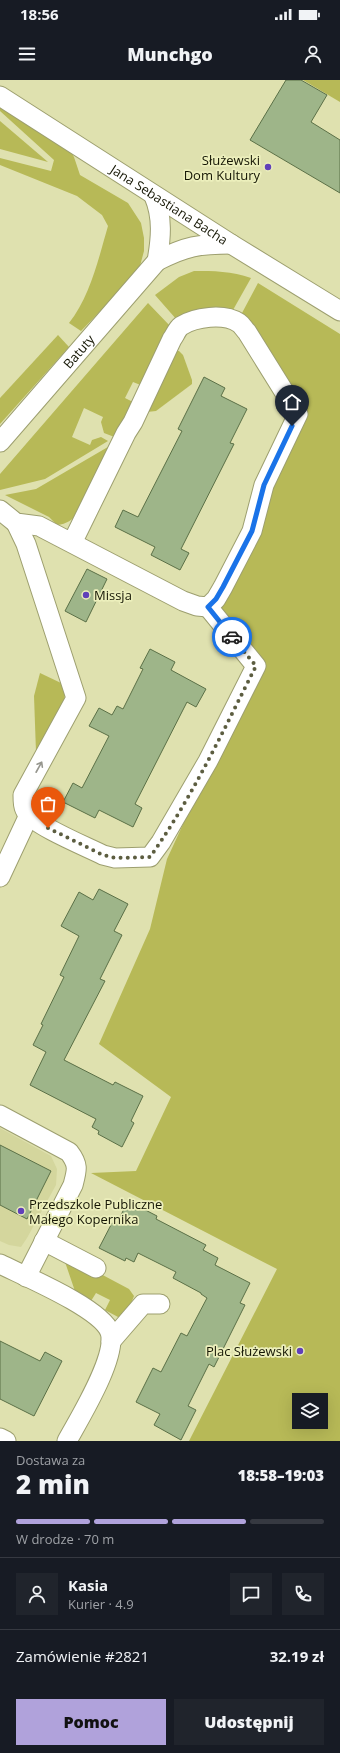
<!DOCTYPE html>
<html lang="pl">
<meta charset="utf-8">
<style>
body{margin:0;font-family:"Open Sans",sans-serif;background:#20242c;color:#f1f3f6;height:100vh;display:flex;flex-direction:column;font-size:15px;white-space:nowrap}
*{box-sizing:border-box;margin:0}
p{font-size:13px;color:#9ea1a6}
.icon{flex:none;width:22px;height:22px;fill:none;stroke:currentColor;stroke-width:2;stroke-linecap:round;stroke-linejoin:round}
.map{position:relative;height:1361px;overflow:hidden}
.sheet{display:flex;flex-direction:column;background:#171b24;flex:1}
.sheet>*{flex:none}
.fabs{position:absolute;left:292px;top:1313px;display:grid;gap:8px}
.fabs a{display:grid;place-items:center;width:36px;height:36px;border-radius:0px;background:#171b24;box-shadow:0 4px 16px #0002;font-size:20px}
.pin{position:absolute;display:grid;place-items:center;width:34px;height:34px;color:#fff;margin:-41px -17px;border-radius:50% 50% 50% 0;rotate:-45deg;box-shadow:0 0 4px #0007}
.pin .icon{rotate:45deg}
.courier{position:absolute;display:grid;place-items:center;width:40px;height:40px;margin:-20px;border:3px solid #1a73e8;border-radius:50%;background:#fff;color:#222;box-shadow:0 1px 5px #0007}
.summary em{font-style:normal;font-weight:800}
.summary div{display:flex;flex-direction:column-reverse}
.summary{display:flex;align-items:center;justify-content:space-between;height:68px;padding:0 16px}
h1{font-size:26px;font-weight:800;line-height:30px}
.bar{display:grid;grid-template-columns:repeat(4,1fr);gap:6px 4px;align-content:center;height:48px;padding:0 16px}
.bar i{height:5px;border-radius:3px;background:#363941}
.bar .current{background:#b0a2db}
.bar p{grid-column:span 4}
.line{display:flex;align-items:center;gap:10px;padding:0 16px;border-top:1px solid #363941}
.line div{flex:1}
.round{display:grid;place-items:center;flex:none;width:42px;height:42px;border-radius:0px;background:#20242c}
.button{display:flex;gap:8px;margin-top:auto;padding:8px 16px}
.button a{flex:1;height:46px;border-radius:0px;background:#b0a2db;color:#111;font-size:16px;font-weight:800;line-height:46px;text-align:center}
.button a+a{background:#20242c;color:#f1f3f6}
.status{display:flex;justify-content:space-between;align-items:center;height:28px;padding:0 20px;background:#171b24;direction:ltr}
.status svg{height:11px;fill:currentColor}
header{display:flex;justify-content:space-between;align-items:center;height:52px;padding:0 16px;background:#171b24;font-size:18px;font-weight:800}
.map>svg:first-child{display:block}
.built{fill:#d4d69d}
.green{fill:#b7b957;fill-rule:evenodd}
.building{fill:#9eb589;stroke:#5b7047}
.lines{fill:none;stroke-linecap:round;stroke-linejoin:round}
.minor-casing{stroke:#9d9f6f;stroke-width:21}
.minor{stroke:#fff;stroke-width:19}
.oneway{stroke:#96968e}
.done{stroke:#5c5d40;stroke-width:4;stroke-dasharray:0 7.2}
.route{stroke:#1a73e8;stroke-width:5}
.poi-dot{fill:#6040b9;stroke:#ecefbc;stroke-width:1.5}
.labels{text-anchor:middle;stroke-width:3.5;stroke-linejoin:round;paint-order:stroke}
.poi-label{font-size:13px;fill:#151604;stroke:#ecefbc;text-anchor:end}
.street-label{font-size:13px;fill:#151604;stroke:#ecefbc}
</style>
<div class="status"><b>18:56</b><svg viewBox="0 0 49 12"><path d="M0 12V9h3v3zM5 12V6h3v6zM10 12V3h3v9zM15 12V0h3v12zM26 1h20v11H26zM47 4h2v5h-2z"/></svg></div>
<header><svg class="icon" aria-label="menu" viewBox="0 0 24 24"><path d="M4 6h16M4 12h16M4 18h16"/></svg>Munchgo<svg class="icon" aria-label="person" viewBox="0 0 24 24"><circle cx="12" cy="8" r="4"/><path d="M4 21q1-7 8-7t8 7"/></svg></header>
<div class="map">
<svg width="340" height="1361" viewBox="0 0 340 1361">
<rect width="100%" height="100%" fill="#dfe1af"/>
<polygon class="built" points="0,1048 51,1076 57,1089 56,1105 27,1158 21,1167 9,1165 0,1161"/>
<g class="green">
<polygon points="303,0 340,0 340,22"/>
<path d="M0,27L68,67L74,77L80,95L128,123L141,143L144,158V171L140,186L133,197L81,251L69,243C90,217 99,177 108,146L102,135L77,116L0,85V78L51,91L54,80L0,31Z"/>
<polygon points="0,41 48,82 0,69"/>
<path d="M194,191C213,191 232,191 251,198L233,230L216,229L177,240L155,215L179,197Z"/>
<path d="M258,203L340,254V1361H189L277,1189L91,1093L136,1091L171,1017L99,964L150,849L167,779L203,701L261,583L208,529L304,331L242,233ZM299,1320H321V1342H299Z"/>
<polygon points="148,223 171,247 143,306 133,302 125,318 135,323 117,358 104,353 101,342 103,337 84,328 72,357 90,365 92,360 101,357 108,361 45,399 0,410 0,394"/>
<polygon points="58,255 69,267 0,344 0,318"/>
<polygon points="175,271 179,271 183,275 192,300 192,304 156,331 147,332"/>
<path d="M113,364L79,433C72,440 67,444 57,445L49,437L5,415L36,409Z"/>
<polygon points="40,593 61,603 65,614 64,620 36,672 34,616"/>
<path d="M66,1181L97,1192L129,1209L134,1216C131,1224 127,1234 118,1237L105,1230L110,1220L96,1213L91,1221L77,1217L65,1182Z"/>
</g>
<g class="building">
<polygon points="286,0 301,0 327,15 311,42 340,60 340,113 250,60"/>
<polygon points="204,297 225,308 221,316 247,329 230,363 234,364 181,469 189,473 180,490 151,475 155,467 115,447 123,430 138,437 182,351 178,349"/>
<polygon points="87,489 107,499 86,542 65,531"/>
<polygon points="150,569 175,582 171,590 206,609 196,627 187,622 135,724 142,728 133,747 99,730 95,738 63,722 73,703 82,708 109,656 89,646 99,628 112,635 117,626 123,629 143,589 140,588"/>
<polygon points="99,809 128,824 114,851 122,855 100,899 105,901 64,980 113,1005 115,1002 143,1016 131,1041 134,1043 122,1067 98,1054 99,1051 92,1047 96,1039 30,1005 46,972 33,965 43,945 41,944 64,897 60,895 79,856 61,846 79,812 93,820"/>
<polygon points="0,1065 51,1091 27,1139 0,1125"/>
<polygon points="128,1121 157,1136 156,1139 206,1165 203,1170 218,1178 215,1185 250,1203 240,1223 245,1225 214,1287 209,1284 188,1326 196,1330 181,1360 154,1345 160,1334 136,1322 153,1288 161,1292 181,1253 187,1256 207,1218 201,1214 201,1213 173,1198 176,1192 138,1173 134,1182 126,1178 125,1181 99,1168 112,1143 116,1145"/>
<polygon points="0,1261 40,1281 45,1272 62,1281 34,1336 0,1319"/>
</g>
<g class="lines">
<defs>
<g id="minor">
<path id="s1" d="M0,16L231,164L340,231"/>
<path d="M157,181C186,166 199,164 231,164"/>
<path id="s2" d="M0,362L157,181C161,159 163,137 154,116"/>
<path d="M0,430L16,443L39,446L183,521L197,526L208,527L216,519L223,507L252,451L264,405L298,334L247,252C244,249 242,245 239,243C224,233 195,237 181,246C177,249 175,255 172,259L133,342L126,353L72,463"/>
<path d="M16,443L26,464L76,618L23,715C23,721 23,728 27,733C38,747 85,766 103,775L115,778L150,777L161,762L208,681L256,586L208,527"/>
<polyline points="0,797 29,735"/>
<path d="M0,1035L69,1072C79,1085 77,1090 73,1105L26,1197"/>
<polyline points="44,1161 96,1188"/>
<path d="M0,1184C24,1196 101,1228 110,1252C118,1276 79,1339 67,1361"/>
<polyline points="111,1261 143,1224 160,1224"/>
<polyline points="0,1358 6,1361"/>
</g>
</defs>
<use href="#minor" class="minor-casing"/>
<use href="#minor" class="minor"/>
</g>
<defs><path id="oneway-shaft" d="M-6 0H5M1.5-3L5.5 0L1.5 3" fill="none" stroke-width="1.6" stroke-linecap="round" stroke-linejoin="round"/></defs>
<use class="oneway" href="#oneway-shaft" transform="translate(39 687) rotate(-61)"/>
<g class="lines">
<path class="done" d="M48,748L103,775L115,778L150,777C192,718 223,651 256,586L232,557"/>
<polyline class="route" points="232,557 208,527 216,519 223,507 252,451 264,405 292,346"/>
</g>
<g class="poi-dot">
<circle cx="268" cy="87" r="4"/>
<circle cx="86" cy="515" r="4"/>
<circle cx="21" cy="1131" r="4"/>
<circle cx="300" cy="1271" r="4"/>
</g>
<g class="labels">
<g class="poi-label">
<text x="260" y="85">Służewski<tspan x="260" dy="15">Dom Kultury</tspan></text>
<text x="94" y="520" text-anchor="start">Missja</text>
<text x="29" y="1129" text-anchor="start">Przedszkole Publiczne<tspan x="29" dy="15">Małego Kopernika</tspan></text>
<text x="292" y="1276">Plac Służewski</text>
</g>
<g class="street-label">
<text dy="5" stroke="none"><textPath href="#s1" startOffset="201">Jana Sebastiana Bacha</textPath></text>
<text dy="5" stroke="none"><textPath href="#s2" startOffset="120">Batuty</textPath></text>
</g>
</g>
</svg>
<div class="fabs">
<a><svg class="icon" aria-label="layers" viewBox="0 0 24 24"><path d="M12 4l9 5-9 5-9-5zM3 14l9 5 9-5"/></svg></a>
</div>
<div class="pin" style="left:48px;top:748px;background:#ea580c"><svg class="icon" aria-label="bag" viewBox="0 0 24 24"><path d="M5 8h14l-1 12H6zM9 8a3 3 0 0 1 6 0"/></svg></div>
<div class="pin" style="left:292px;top:346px;background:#1f2937"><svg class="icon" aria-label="home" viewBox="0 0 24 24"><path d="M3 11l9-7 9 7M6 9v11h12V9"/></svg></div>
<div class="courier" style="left:232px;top:557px"><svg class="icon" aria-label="car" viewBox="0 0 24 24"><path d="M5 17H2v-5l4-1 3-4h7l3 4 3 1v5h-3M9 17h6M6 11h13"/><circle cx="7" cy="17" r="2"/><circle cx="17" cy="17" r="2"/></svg></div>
</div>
<section class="sheet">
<div class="summary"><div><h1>2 min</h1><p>Dostawa za</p></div><em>18:58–19:03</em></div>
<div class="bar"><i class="current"></i><i class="current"></i><i class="current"></i><i></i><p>W drodze · 70 m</p></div>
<div class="line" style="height:72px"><a class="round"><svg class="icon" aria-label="person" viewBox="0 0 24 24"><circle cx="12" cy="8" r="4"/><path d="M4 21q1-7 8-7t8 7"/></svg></a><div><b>Kasia</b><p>Kurier · 4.9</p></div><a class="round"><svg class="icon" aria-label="chat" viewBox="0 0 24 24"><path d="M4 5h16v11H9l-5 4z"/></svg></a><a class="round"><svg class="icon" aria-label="phone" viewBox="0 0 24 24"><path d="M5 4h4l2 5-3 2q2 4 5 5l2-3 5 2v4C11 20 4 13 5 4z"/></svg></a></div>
<div class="line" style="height:52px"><div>Zamówienie #2821</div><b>32.19 zł</b></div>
<div class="button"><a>Pomoc</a><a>Udostępnij</a></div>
</section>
